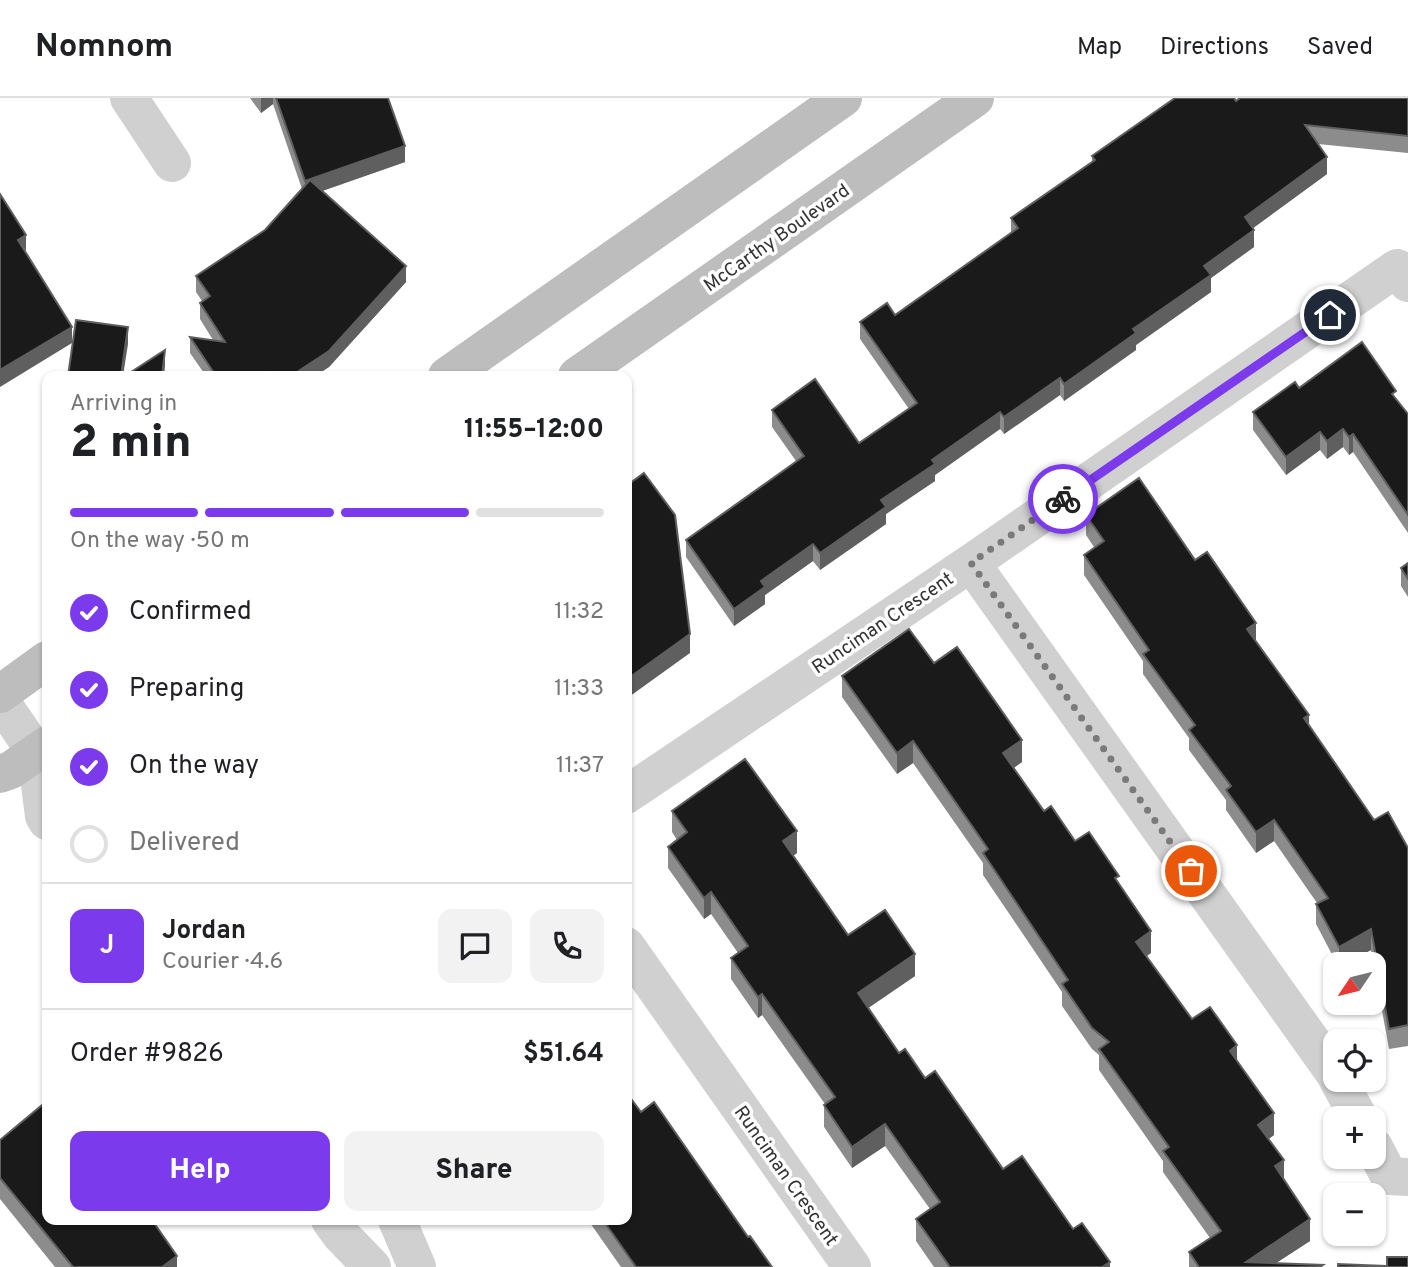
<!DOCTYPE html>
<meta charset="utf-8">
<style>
body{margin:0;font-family:Overpass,sans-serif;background:#f2f2f2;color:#202124;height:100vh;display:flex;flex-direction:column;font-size:26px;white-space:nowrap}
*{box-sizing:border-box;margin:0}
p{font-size:23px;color:#757577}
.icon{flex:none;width:38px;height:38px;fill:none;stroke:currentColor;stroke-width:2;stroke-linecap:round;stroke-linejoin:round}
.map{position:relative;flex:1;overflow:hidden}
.sheet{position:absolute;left:42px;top:273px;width:590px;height:854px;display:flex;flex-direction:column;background:#fff;border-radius:14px;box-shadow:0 2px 5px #0004}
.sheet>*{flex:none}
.needle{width:46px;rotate:235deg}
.buttons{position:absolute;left:1323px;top:854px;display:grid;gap:14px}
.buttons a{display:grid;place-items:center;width:63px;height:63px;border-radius:14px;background:#fff;box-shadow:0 2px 5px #0004;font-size:35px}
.pin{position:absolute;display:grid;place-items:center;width:60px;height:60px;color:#fff;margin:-30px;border:4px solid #fff;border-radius:50%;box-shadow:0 2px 7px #0007}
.courier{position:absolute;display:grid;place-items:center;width:70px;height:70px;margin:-35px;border:5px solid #7c3aed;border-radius:50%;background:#fff;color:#222;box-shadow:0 2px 9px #0007}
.head em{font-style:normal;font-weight:800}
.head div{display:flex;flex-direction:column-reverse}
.head{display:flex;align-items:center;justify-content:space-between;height:119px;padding:0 28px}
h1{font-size:46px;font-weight:800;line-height:52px}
.bar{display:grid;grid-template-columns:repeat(4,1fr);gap:10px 7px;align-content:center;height:84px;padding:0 28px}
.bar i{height:9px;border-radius:5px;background:#e0e0e0}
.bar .active{background:#7c3aed}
.bar p{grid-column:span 4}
.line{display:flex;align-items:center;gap:18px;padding:0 28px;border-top:2px solid #e0e0e0}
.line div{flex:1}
.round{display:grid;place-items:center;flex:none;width:74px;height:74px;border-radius:14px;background:#f2f2f2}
ol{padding:0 28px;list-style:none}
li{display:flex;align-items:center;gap:21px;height:77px}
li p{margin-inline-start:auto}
li .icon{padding:7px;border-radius:50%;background:#7c3aed;color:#fff;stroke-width:4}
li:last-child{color:#757577}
li i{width:38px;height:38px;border:4px solid #e0e0e0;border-radius:50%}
.primary-button{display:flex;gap:14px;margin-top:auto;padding:14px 28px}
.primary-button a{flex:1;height:80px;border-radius:14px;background:#7c3aed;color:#fff;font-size:28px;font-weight:800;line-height:80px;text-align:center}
.primary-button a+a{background:#f2f2f2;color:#202124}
header{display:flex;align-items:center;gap:42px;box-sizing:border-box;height:98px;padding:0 35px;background:#fff;border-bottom:2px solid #e0e0e0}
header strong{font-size:33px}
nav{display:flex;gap:38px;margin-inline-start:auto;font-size:24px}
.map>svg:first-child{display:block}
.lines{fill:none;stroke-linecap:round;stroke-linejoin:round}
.minor{stroke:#d0d0d0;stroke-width:38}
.tertiary{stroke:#d0d0d0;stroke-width:38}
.secondary{stroke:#bdbdbd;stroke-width:38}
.wall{fill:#8c8c8c}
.shaded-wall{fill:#5f5f5f}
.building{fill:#1a1a1a;stroke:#5f5f5f;stroke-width:2}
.done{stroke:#7a7a7a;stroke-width:7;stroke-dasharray:0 12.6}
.route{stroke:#7c3aed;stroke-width:9}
.labels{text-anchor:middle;stroke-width:7;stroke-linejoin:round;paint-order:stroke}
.street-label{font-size:19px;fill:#333;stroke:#fff}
</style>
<header>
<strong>Nomnom</strong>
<nav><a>Map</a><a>Directions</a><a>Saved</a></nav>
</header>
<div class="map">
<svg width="1408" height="1169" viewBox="0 0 1408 1169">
<rect width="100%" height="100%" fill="#fff"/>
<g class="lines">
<g class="minor">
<polyline points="129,0 172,65"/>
<polyline points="971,465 1335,976"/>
<polyline points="626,697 971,465 1397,170 1408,185"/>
<polyline points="626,848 852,1169"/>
<polyline points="1338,982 1359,1020"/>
<polyline points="1374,1049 1389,1078 1408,1079"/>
</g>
<g class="tertiary">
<polyline points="0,602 36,655 44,718 47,723"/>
<polyline points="330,1122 341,1137 372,1169"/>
<polyline points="397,1122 417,1169"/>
</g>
<g class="secondary">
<polyline points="447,278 843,0"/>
<polyline points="577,278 975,0"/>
<polyline points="0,596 47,562"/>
<polyline points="0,676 11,672 47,647"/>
</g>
</g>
<g class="wall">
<polygon points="250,0 388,0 405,64 322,93 406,184 329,269 315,278 206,278 190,255 190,239 213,242 200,221 200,205 202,203 196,194 196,178 265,132 302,91 273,6 261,15"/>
<polygon points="1408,0 1408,55 1318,46 1327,76 1253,130 1254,149 1211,180 1211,194 1136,247 1136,252 1064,303 1060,297 1004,336 1000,331 935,377 935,383 886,416 886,426 820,472 813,463 765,497 765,506 734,528 686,459 686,442 796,363 772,329 772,312 859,345 909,311 860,241 860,224 895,217 1011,135 1011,120 1092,64 1092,58 1236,3"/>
<polygon points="1299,290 1396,302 1408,316 1408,435 1353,354 1349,357 1343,349 1327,361 1320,352 1286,377 1253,332 1253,314"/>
<polygon points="1086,417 1195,462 1256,544 1309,627 1374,722 1408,750 1408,948 1389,951 1371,852 1344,866 1337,866 1316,826 1316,806 1317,805 1274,743 1256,755 1226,712 1226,702 1189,652 1189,640 1143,576 1143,563 1084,477 1084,457 1094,449 1086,437"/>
<polygon points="1408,465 1408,499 1401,488 1401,470"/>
<polygon points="934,565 1022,664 1014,670 1044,713 1119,785 1151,855 1146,858 1192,921 1237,964 1274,1037 1269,1041 1284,1082 1310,1143 1276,1165 1323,1169 1189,1169 1189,1154 1210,1140 1163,1074 1163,1063 1099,972 1099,957 1092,951 1062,908 1062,894 983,777 983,765 913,665 897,676 842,599 842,578"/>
<polygon points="672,713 797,755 793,758 848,837 915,878 868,910 899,955 925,980 1003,1071 1073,1131 1110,1169 934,1169 916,1143 916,1121 930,1111 885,1048 852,1070 824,1029 824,1007 825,1006 762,917 758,920 731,881 731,860 738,855 711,816 704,821 668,770 668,749 677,742 672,734"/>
<polygon points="641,1014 748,1139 772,1169 621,1169 588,1122 626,1122"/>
<polygon points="0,1042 177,1169 55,1169 0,1101"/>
</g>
<g class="shaded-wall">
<polygon points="261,0 273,0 273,6 261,15"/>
<polygon points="405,48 405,64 305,99 305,83"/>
<polygon points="1327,59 1327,76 1245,136 1245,119"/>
<polygon points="1254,132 1254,149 1211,180 1211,194 1136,247 1136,252 1064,303 1064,286 1133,231 1204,168"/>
<polygon points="26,137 26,153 18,142"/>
<polygon points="406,168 406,184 329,269 315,278 291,278"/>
<polygon points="72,229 72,245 0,289 0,272"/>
<polygon points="128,229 128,246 123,278 121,278"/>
<polygon points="165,252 165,268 164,278 162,278"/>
<polygon points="1060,280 1060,297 1004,336 1004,319"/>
<polygon points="1000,314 1000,331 935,377 935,383 886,416 886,426 820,472 820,455 881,402 932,362"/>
<polygon points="1343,331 1343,349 1327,361 1327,343"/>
<polygon points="1320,334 1320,352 1286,377 1286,359"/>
<polygon points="1353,336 1353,354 1349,357 1349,339"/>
<polygon points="813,446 813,463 765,497 765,506 734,528 734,511 761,483"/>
<polygon points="1256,525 1256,545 1247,531"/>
<polygon points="690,536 690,555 626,601 626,582"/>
<polygon points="1309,617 1309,638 1304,620"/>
<polygon points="1022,642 1022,664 1003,677 1003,655"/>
<polygon points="913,643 913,665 897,676 897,655"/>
<polygon points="1274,722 1274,743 1256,755 1256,734"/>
<polygon points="797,733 797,755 783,765 783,743"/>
<polygon points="711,794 711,816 704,821 704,800"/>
<polygon points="1371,831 1371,852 1344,866 1339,866 1339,849"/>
<polygon points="1151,833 1151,855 1136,866 1136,844"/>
<polygon points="915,856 915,878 858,917 858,895"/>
<polygon points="762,896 762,917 758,920 758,899"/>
<polygon points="1237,947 1237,969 1230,953"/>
<polygon points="1274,1015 1274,1037 1258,1048 1258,1027"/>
<polygon points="885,1026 885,1048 852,1070 852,1049"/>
<polygon points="1284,1062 1284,1083 1275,1068"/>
<polygon points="1310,1121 1310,1143 1270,1169 1246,1164"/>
<polygon points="177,1158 177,1169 162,1169"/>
<polygon points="1110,1164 1110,1169 1102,1169"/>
</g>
<g class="building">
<polygon points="276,0 388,0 405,48 305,83"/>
<polygon points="1175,0 1234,0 1236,3 1240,0 1408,0 1408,38 1305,27 1327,59 1245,119 1254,132 1204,168 1211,177 1133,231 1136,235 1064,286 1060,280 1004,319 1000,314 932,362 935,366 881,402 886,409 820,455 813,446 761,483 765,489 734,511 686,442 804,358 772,312 815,281 859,345 917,305 860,224 887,205 895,217 1018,130 1011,120 1095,62 1092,58"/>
<polygon points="310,82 406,168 329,253 291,278 271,278 268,274 262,278 216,278 190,239 225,244 200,205 210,198 196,178 265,132"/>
<polygon points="0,96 26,137 18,142 72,229 0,272"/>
<polygon points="76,222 128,229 121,278 68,278"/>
<polygon points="1362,244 1396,293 1392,296 1408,316 1408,417 1353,336 1349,339 1343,331 1327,343 1320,334 1286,359 1253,314 1295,284 1299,290"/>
<polygon points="165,252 162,278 125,278"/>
<polygon points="644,375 675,417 690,536 626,582 626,388"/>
<polygon points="1139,380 1195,462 1207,454 1256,525 1247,531 1309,617 1304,620 1374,722 1388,714 1408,750 1408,927 1389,931 1371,831 1339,849 1316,806 1328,800 1274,722 1256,734 1226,692 1231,688 1189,632 1195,627 1143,556 1149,552 1084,457 1104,443 1086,417"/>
<polygon points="1408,465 1408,481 1401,470"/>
<polygon points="909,531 934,565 957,549 1022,642 1003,655 1044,713 1051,708 1075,743 1089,734 1119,778 1115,780 1151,833 1136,844 1192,921 1210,909 1237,947 1230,953 1274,1015 1258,1027 1284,1062 1275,1068 1310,1121 1246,1164 1323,1167 1320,1169 1199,1169 1189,1154 1221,1133 1163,1053 1169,1049 1099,951 1109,944 1092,930 1062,886 1068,882 983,755 988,751 913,643 897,655 842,578"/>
<polygon points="745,661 797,733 783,743 848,837 885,812 915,856 858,895 899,955 905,951 925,980 935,973 1003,1071 1022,1058 1073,1131 1082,1125 1110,1164 1102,1169 950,1169 916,1121 940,1104 885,1026 852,1049 824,1007 835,999 762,896 758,899 731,860 748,848 711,794 704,800 668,749 687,734 672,713"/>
<polygon points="626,994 641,1014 654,1004 748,1139 750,1138 772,1169 636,1169 603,1122 626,1122"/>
<polygon points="47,1003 47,1122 152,1122 177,1158 162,1169 73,1169 0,1080 0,1042"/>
<polygon points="1387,1159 1408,1159 1408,1169 1338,1169 1338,1166 1387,1168"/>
</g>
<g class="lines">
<polyline class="done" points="1063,401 971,465 1191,773"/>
<polyline class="route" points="1063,401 1330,217"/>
</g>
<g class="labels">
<g class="street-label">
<text transform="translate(776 139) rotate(-35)" y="7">McCarthy Boulevard</text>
<text transform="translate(882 524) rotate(-34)" y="7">Runciman Crescent</text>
<text transform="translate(787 1077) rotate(55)" y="7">Runciman Crescent</text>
</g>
</g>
</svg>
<div class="buttons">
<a><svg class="needle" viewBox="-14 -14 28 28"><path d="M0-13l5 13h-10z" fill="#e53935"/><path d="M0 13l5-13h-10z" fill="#757577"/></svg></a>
<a><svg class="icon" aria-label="locate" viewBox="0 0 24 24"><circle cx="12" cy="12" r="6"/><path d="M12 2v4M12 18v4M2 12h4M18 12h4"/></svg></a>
<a>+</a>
<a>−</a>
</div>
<div class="pin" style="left:1191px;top:773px;background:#ea580c"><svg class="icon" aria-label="bag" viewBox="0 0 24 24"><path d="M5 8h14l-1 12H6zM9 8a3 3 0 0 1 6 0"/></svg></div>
<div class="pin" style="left:1330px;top:217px;background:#1f2937"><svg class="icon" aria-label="home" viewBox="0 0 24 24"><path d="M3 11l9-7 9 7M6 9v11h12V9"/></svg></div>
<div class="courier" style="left:1063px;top:401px"><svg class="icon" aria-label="bike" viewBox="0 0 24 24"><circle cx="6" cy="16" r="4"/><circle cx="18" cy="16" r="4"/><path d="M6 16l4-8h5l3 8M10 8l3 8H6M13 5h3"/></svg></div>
<section class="sheet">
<div class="head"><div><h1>2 min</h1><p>Arriving in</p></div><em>11:55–12:00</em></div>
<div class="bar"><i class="active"></i><i class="active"></i><i class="active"></i><i></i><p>On the way · 50 m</p></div>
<ol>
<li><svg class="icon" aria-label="check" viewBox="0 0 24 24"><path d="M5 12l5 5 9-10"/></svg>Confirmed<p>11:32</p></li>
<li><svg class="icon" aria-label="check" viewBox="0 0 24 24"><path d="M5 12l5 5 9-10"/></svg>Preparing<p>11:33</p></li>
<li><svg class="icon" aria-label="check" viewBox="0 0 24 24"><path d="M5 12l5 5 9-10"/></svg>On the way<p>11:37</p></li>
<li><i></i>Delivered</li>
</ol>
<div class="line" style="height:126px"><b class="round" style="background:#7c3aed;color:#fff">J</b><div><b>Jordan</b><p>Courier · 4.6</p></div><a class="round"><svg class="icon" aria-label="chat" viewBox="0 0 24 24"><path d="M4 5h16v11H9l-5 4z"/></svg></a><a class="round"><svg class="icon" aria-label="phone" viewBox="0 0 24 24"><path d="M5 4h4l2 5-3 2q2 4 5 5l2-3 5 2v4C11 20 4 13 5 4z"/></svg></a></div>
<div class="line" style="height:91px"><div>Order #9826</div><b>$51.64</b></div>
<div class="primary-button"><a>Help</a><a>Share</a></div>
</section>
</div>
